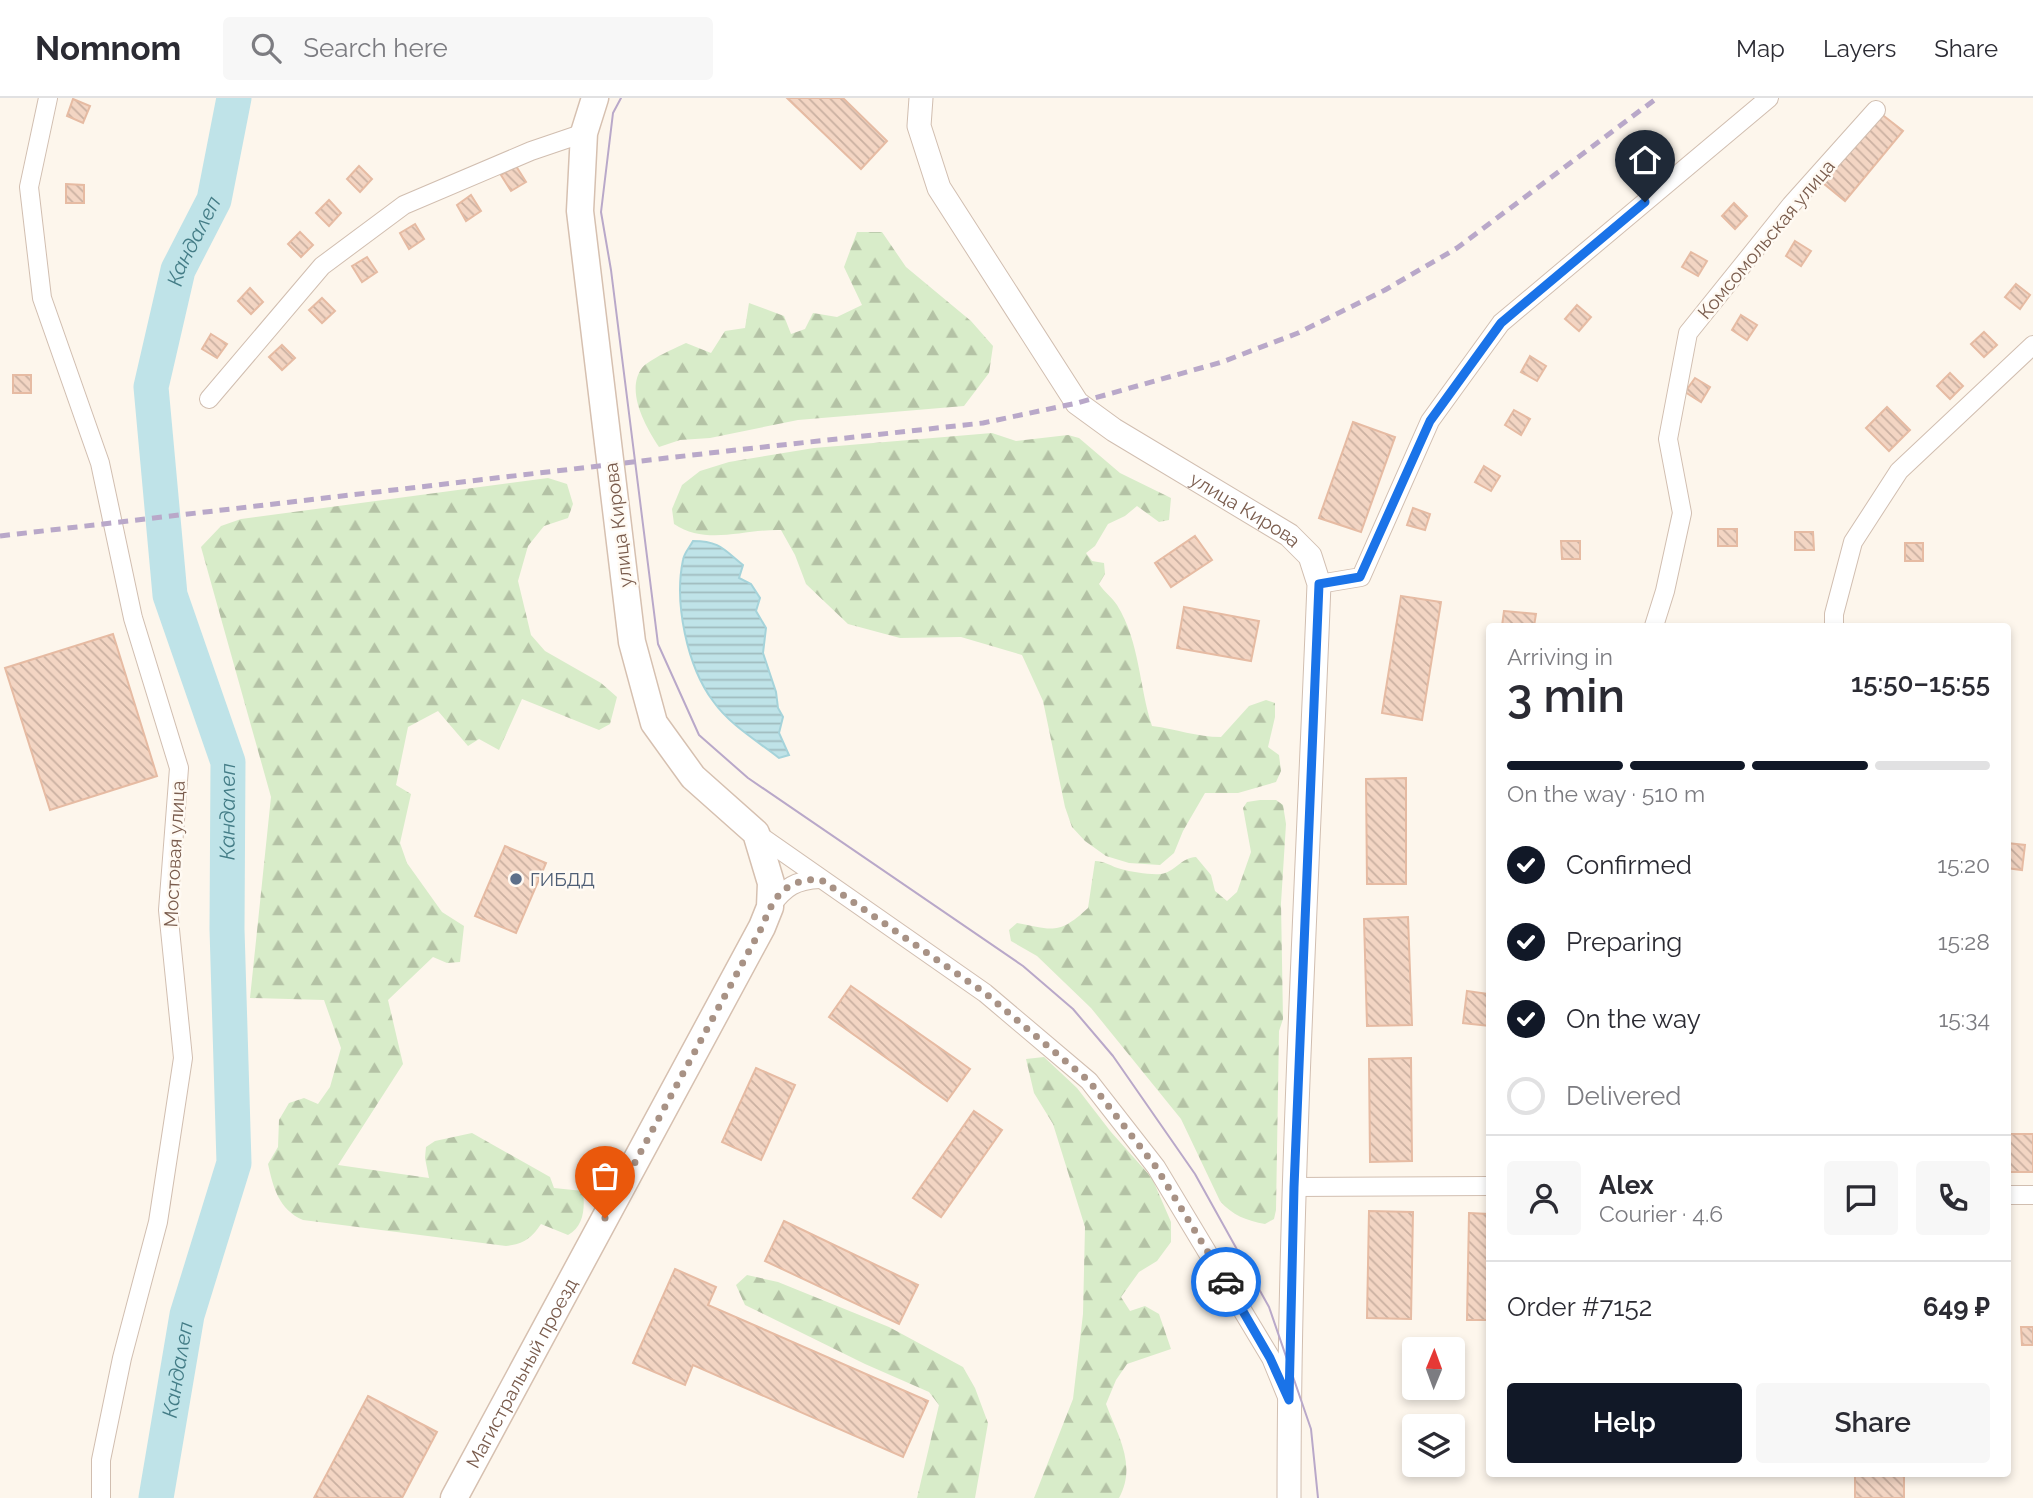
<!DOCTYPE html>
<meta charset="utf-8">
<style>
body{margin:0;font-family:Raleway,sans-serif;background:#f7f7f7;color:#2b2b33;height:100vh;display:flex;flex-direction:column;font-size:26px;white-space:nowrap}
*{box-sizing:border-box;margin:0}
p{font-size:23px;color:#7c7c81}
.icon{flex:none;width:38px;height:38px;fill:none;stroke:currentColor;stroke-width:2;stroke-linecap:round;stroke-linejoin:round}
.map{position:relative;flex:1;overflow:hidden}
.side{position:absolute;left:1486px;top:525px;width:525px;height:854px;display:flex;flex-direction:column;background:#fff;border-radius:7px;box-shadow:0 4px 10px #0003}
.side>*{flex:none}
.needle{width:46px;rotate:1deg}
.controls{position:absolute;left:1402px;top:1239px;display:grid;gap:14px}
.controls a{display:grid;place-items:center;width:63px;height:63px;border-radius:7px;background:#fff;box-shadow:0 4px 10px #0003;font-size:35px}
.pin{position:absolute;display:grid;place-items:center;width:60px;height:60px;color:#fff;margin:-72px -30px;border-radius:50% 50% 50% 0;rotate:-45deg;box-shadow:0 0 7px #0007}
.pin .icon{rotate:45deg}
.courier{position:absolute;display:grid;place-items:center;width:70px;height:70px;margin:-35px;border:5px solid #1a73e8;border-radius:50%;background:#fff;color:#222;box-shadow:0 2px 9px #0007}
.summary em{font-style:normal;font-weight:600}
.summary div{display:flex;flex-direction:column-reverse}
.summary{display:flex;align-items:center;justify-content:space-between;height:119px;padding:0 21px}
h1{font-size:46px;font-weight:600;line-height:52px}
.bar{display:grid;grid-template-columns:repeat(4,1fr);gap:10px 7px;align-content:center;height:84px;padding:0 21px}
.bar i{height:9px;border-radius:5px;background:#e1e1e2}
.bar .active{background:#111827}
.bar p{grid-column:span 4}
.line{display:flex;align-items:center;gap:18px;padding:0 21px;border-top:2px solid #e1e1e2}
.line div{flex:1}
.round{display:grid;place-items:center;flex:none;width:74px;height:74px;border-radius:7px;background:#f7f7f7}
ol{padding:0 21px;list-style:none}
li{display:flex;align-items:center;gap:21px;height:77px}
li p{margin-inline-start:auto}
li .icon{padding:7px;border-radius:50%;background:#111827;color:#fff;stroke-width:4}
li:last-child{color:#7c7c81}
li i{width:38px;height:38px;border:4px solid #e1e1e2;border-radius:50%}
.primary-button{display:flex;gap:14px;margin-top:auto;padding:14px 21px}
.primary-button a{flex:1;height:80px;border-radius:7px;background:#111827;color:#fff;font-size:28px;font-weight:600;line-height:80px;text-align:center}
.primary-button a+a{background:#f7f7f7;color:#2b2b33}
header{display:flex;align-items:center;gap:42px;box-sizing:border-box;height:98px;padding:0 35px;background:#fff;border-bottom:2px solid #e1e1e2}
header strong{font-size:33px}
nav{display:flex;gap:38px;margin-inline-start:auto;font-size:24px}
.search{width:490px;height:63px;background:#f7f7f7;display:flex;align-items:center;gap:18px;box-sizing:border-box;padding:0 24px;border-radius:7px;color:#7c7c81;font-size:26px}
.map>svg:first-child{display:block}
.forest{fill:url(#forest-firs)}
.water{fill:url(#water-rules);stroke:#a5d3da;stroke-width:2}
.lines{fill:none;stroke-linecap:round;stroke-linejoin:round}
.river{stroke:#bfe3e8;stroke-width:35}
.building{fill:url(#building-back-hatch);stroke:#e6bba3;stroke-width:2}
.minor-casing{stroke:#d1beb0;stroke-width:20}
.tertiary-casing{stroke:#d1beb0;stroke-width:25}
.secondary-casing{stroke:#d6c0b0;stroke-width:29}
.minor{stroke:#fff;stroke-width:18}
.tertiary{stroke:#fff;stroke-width:23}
.secondary{stroke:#fff;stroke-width:26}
.tram{stroke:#b9a8c9;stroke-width:2}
.rail{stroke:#b9a8c9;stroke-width:5;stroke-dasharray:10 7;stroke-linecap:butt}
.done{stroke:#a89285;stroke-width:7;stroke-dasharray:0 12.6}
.route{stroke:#1a73e8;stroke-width:9}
.service-dot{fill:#5c6f8a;stroke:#fffaf3;stroke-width:2.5}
.labels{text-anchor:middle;stroke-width:5;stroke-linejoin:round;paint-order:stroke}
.street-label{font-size:19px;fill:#7a5c4d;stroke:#fffaf3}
.service-label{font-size:19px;fill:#4e5e75;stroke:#fffaf3;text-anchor:start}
.water-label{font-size:21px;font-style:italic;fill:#437c86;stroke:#fffaf3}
</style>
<header>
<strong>Nomnom</strong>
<div class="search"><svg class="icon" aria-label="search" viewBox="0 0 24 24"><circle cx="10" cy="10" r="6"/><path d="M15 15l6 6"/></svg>Search here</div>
<nav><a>Map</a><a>Layers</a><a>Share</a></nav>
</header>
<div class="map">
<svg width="2033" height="1400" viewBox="0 0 2033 1400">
<defs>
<pattern id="forest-firs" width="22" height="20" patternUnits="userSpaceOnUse" patternTransform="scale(1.75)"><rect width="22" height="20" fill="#d8ecc9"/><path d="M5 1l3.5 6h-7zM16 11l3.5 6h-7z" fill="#b4c2a5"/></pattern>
<pattern id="water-rules" width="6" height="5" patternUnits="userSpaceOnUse" patternTransform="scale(1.75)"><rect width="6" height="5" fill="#bfe3e8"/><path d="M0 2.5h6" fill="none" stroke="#a0bbbe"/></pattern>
<pattern id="building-back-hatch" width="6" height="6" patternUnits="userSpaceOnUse" patternTransform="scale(1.75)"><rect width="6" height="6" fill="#f3d5c3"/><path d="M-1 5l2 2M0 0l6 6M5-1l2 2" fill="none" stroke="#cab0a1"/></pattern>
</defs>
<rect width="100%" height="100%" fill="#fdf6ec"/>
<g class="forest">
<path d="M857,134H882L906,169L971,223L993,248L989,275L964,308L798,322L710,340L680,342L659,349C646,329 625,293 642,270C648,262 675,250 686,245L711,255L725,233L745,230L749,205L784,218L791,236L805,231L813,215L837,219L862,207L844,169Z"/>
<path d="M992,335L1016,343L1068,337L1079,340L1120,375L1171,400L1169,422L1159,424L1137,408L1125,418L1108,426L1095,448L1086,455L1092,463L1104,465L1105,476L1099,486C1104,494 1112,499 1117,507C1140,544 1139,589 1152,628C1176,631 1197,639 1221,639L1249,608L1266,602L1275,605V619L1268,649L1279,657L1281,673L1276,684L1238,695H1205L1183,733L1174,755L1160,767L1129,765L1106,758L1085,743L1072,729L1065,709L1043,603L1022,557L961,539L900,540L848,526L806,486L795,457L781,432C744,431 707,448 674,426L672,411L682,387L700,373L729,364L814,350Z"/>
<path d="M548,380L567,386L573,406L568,420L544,428L528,448L518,483L531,537L545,553L601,585L617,599L610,626L599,632L522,601L499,652L479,641L468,648L438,613L408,629L396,687L411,696L400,745L407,765L442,814L464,828L460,864L447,865L433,859L388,902L403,966L338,1067L429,1080L425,1060L426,1049L435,1043L472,1035L550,1079L554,1090L583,1093C585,1110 584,1128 568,1137L541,1126C531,1141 523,1146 506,1148L303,1122C279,1112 273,1089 268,1066L278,1049L279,1022L289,1005L304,1000L318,1006L330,989L341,950L324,902L250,900L271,699L201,449L221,428L241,421Z"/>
<path d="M1260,702H1276L1283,707L1286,726L1281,805L1283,921L1279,933L1276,1112L1274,1121L1265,1126C1247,1123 1232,1117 1220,1103L1181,1021L1091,910L1037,858L1011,843L1009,832L1017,825C1053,832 1059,837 1088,810L1095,763C1105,763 1112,769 1121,771C1132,774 1150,777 1161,776C1175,774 1182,759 1196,759L1211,777L1215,793L1227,803L1237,794L1251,754L1243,710L1247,704Z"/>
<path d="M1044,959L1077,990L1111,1034L1152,1080L1171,1124V1144L1157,1163L1139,1174L1121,1199L1130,1213L1145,1208L1159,1216L1171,1251L1127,1266L1116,1282L1106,1306C1118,1338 1137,1367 1119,1400H1034L1073,1301L1083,1216L1085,1129L1053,1026L1034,995L1026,961Z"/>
<polygon points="747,1177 778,1184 889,1229 963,1269 975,1290 988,1325 975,1400 917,1400 939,1307 929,1294 865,1266 745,1207 736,1187"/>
</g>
<path class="water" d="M693,443C720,443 724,452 743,467L739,480L751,486L760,500L756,513L766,530L763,555L776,594L778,610L783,619L779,635L789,657L779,660C756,642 730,627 713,603C687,568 674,505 683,462C684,455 690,449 693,443Z"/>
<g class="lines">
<path class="river" id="s1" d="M156,1400L187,1217L234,1065L227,831L228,664L170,497L151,289L178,172L214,102L234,0"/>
</g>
<g class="building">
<polygon points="787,0 843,0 887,43 861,71"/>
<polygon points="73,1 90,8 83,25 67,18"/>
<polygon points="1880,15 1903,33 1845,103 1823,85"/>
<polygon points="359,68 372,81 360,94 347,81"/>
<polygon points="516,68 526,84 511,93 501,77"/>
<polygon points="66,86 84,87 84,105 66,105"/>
<polygon points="471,97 481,113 466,123 457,107"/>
<polygon points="329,102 341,115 329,128 316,115"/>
<polygon points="1734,105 1747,118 1735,131 1722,118"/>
<polygon points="415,126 424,141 409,151 400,135"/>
<polygon points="300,134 313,147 301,159 288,146"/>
<polygon points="1795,143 1811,153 1801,168 1786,158"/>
<polygon points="1691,154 1707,163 1698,178 1682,169"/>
<polygon points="367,159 377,174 362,184 352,168"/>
<polygon points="2016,186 2030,197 2020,211 2005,199"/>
<polygon points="250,190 263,204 251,216 238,203"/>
<polygon points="322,200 335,213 322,225 309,212"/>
<polygon points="1577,207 1591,219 1579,233 1565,221"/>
<polygon points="1741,217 1757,227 1747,242 1732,232"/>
<polygon points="1984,234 1997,247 1984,259 1971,246"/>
<polygon points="211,236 227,246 217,260 202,251"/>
<polygon points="282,247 295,260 282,272 269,259"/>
<polygon points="1530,258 1546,268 1537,283 1521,274"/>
<polygon points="1950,275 1963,288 1950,301 1937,288"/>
<rect x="13" y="277" width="18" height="18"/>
<polygon points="1695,280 1710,289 1701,304 1685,294"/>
<polygon points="1887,309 1910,332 1889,353 1866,330"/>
<polygon points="1514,312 1530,321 1521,337 1505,327"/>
<polygon points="1353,324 1395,339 1361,434 1319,420"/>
<polygon points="1484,368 1500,378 1491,393 1475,384"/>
<polygon points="1413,410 1430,416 1425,432 1407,427"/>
<rect x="1718" y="431" width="19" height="17"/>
<polygon points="1795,434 1813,434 1814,452 1795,452"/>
<polygon points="1195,438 1212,462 1171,489 1155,465"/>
<polygon points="1561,443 1580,443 1580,461 1562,461"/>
<rect x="1905" y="445" width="18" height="18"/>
<polygon points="1401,498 1441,504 1422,622 1382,615"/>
<polygon points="1184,509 1259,523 1251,563 1177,550"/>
<polygon points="1504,513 1536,516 1534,528 1502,528"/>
<polygon points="113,536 157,678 50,712 5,570"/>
<polygon points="1406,680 1406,786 1367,786 1366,681"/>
<polygon points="2007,745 2025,747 2022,772 2007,770"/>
<polygon points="505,748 546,765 516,835 475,818"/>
<polygon points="1408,819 1412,927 1367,928 1364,821"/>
<polygon points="851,888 970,971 947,1003 829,919"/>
<polygon points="1467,893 1489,896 1489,928 1463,925"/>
<polygon points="1411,960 1412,1063 1370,1064 1369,961"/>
<polygon points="756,970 795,987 761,1062 722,1044"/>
<polygon points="974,1013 1002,1032 941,1119 913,1100"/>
<rect x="2007" y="1036" width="26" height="38"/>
<polygon points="1369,1113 1413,1114 1411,1221 1367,1220"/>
<polygon points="1469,1115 1489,1116 1489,1222 1467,1222"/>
<polygon points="784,1123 918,1187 899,1226 765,1163"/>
<polygon points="675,1171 716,1189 708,1207 928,1303 903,1359 693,1267 685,1287 633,1265"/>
<polygon points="2021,1229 2033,1229 2033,1247 2022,1247"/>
<polygon points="368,1298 437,1334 402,1400 314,1400"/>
<rect x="1855" y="1376" width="49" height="24"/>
</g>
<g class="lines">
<defs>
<g id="minor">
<polyline points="48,0 29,89 42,200 100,365 133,520 179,670 168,812 183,960 158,1124 122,1260 101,1362 101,1400"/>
<polyline points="209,301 322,168 404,107 531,53 584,35"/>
<polyline points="1319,486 1361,479 1430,323 1501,225 1769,0"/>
<polyline points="1654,528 1665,493 1682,415 1668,341 1688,235 1791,107 1876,12"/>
<polyline points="1834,528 1834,516 1853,444 1899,373 2033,247"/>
<polyline points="756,735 985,895 1089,983 1156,1069 1271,1260 1287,1299"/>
<path d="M771,808C785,789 796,782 820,781"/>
<polyline points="1294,1089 1489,1088"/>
<polyline points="2007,1097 2033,1097"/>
</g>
<g id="tertiary">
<path id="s2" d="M921,0L919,28L939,90L1077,305L1114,332L1289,437L1310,458L1319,486C1307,790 1289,1095 1289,1400"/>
</g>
<g id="secondary">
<path id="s3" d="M454,1400L762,829L770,809L771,785L756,735L693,679L654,625L632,544L580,113L584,35L595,0"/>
</g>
</defs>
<use href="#minor" class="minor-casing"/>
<use href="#tertiary" class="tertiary-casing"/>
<use href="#secondary" class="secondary-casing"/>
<use href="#minor" class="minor"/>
<use href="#tertiary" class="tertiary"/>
<use href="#secondary" class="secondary"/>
<polyline class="tram" points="621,0 613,15 601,114 611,172 658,546 699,637 748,680 1023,868 1073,911 1113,958 1195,1076 1269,1209 1311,1331 1318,1400"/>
<polyline class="rail" points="0,438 727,353 983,325 1077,305 1222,264 1298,235 1385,192 1457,150 1657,0"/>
</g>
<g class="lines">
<path class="done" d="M605,1120L762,829C774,798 784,782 820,781L985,895L1089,983L1156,1069L1226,1184"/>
<polyline class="route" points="1226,1184 1270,1260 1289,1302 1294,1089 1319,486 1360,479 1430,323 1501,225 1645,104"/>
</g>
<circle class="service-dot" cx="516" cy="781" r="7"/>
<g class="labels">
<g class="street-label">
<text transform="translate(1766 141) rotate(-50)" y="7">Комсомольская улица</text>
<text dy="7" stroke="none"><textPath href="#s2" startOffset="548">улица Кирова</textPath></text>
<text transform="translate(618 427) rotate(-97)" y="7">улица Кирова</text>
<text transform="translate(174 756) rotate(-87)" y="7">Мостовая улица</text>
<text dy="7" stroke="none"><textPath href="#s3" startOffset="142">Магистральный проезд</textPath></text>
</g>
<g class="service-label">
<text x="530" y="788">ГИБДД</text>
</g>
<g class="water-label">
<text dy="7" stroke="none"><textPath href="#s1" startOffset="1284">Кандалеп</textPath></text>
<text dy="7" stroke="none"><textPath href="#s1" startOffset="696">Кандалеп</textPath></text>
<text dy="7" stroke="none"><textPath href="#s1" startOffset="130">Кандалеп</textPath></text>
</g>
</g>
</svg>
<div class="controls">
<a><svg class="needle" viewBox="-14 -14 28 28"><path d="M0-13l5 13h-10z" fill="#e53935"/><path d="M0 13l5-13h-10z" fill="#7c7c81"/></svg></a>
<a><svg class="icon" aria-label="layers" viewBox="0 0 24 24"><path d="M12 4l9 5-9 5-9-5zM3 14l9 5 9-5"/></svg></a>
</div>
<div class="pin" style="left:605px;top:1120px;background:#ea580c"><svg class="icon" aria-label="bag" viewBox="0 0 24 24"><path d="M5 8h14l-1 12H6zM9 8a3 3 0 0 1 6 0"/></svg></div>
<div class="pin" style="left:1645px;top:104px;background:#1f2937"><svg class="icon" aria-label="home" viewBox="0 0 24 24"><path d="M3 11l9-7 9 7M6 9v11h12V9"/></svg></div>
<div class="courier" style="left:1226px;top:1184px"><svg class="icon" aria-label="car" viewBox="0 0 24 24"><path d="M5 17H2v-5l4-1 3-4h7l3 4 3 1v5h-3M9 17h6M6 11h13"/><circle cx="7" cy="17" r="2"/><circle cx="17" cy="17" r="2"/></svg></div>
<section class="side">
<div class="summary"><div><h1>3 min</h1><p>Arriving in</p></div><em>15:50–15:55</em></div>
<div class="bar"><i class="active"></i><i class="active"></i><i class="active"></i><i></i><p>On the way · 510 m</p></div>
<ol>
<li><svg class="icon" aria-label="check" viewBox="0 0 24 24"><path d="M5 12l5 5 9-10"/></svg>Confirmed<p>15:20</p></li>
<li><svg class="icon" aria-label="check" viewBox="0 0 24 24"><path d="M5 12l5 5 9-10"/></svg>Preparing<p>15:28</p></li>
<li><svg class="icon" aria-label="check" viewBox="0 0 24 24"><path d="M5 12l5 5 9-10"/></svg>On the way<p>15:34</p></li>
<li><i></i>Delivered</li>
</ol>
<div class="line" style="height:126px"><a class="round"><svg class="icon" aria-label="person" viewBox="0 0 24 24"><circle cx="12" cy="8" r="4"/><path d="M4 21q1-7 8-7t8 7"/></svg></a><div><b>Alex</b><p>Courier · 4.6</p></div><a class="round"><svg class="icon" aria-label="chat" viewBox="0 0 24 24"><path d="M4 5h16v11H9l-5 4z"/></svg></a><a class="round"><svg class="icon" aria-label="phone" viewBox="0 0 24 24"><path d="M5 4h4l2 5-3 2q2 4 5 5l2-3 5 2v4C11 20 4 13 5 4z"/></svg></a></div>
<div class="line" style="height:91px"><div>Order #7152</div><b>649 ₽</b></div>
<div class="primary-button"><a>Help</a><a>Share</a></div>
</section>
</div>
